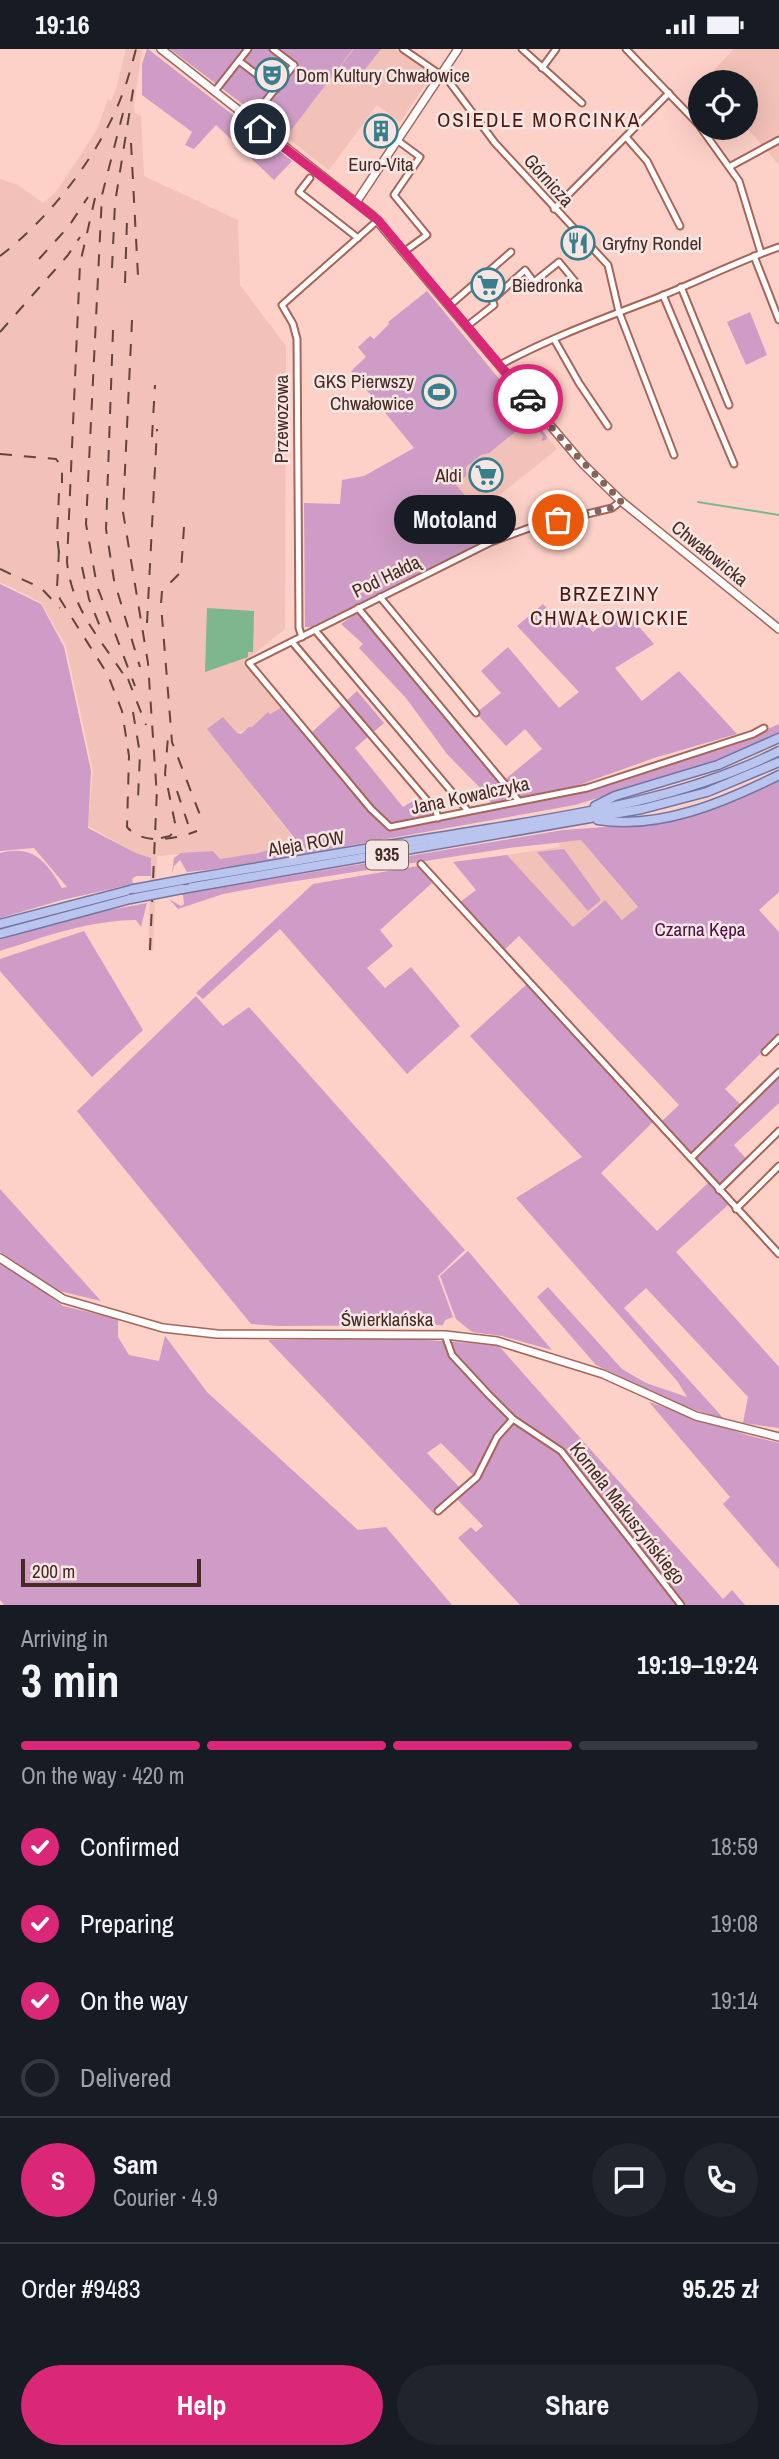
<!DOCTYPE html>
<meta charset="utf-8">
<style>
body{margin:0;font-family:"Archivo Narrow",sans-serif;background:#20242c;color:#f1f3f6;height:100vh;display:flex;flex-direction:column;font-size:26px;white-space:nowrap}
*{box-sizing:border-box;margin:0}
p{font-size:23px;color:#9ea1a6}
.icon{flex:none;width:38px;height:38px;fill:none;stroke:currentColor;stroke-width:2;stroke-linecap:round;stroke-linejoin:round}
.map{position:relative;height:1556px;overflow:hidden}
.sheet{display:flex;flex-direction:column;background:#171b24;flex:1}
.sheet>*{flex:none}
.buttons{position:absolute;left:688px;top:21px;display:grid;gap:14px}
.buttons a{display:grid;place-items:center;width:70px;height:70px;border-radius:50%;background:#171b24;box-shadow:0 7px 28px #0002;font-size:35px}
.scale{position:absolute;left:21px;bottom:18px;width:180px;box-sizing:border-box;padding-left:7px;border:4px solid #462a24;border-top:0;font-size:19px;line-height:24px;white-space:nowrap;color:#462a24;-webkit-text-stroke:5px #f5e6e3;paint-order:stroke}
.pin{position:absolute;display:grid;place-items:center;width:60px;height:60px;color:#fff;margin:-30px;border:4px solid #fff;border-radius:50%;box-shadow:0 2px 7px #0007}
.courier{position:absolute;display:grid;place-items:center;width:70px;height:70px;margin:-35px;border:5px solid #db2777;border-radius:50%;background:#fff;color:#222;box-shadow:0 2px 9px #0007}
.bubble{position:absolute;height:49px;border-radius:24px;background:#171b24;box-shadow:0 7px 28px #0002;font-size:23px;font-weight:700;line-height:49px;text-align:center}
.head em{font-style:normal;font-weight:700}
.head div{display:flex;flex-direction:column-reverse}
.head{display:flex;align-items:center;justify-content:space-between;height:119px;padding:0 21px}
h1{font-size:46px;font-weight:700;line-height:52px}
.bar{display:grid;grid-template-columns:repeat(4,1fr);gap:10px 7px;align-content:center;height:84px;padding:0 21px}
.bar i{height:9px;border-radius:5px;background:#363941}
.bar .active{background:#db2777}
.bar p{grid-column:span 4}
.line{display:flex;align-items:center;gap:18px;padding:0 21px;border-top:2px solid #363941}
.line div{flex:1}
.round{display:grid;place-items:center;flex:none;width:74px;height:74px;border-radius:37px;background:#20242c}
ol{padding:0 21px;list-style:none}
li{display:flex;align-items:center;gap:21px;height:77px}
li p{margin-inline-start:auto}
li .icon{padding:7px;border-radius:50%;background:#db2777;color:#fff;stroke-width:4}
li:last-child{color:#9ea1a6}
li i{width:38px;height:38px;border:4px solid #363941;border-radius:50%}
.action{display:flex;gap:14px;margin-top:auto;padding:14px 21px}
.action a{flex:1;height:80px;border-radius:42px;background:#db2777;color:#fff;font-size:28px;font-weight:700;line-height:80px;text-align:center}
.action a+a{background:#20242c;color:#f1f3f6}
.status{display:flex;justify-content:space-between;align-items:center;height:49px;padding:0 35px;background:#171b24;direction:ltr}
.status svg{height:19px;fill:currentColor}
.map>svg:first-child{display:block}
.built{fill:#f2c1b7}
.green{fill:#ce9cc6;fill-rule:evenodd}
.water{fill:#7eb68d}
.lines{fill:none;stroke-linecap:round;stroke-linejoin:round}
.stream{stroke:#7eb68d;stroke-width:2}
.street-casing{stroke:#a66558;stroke-width:9}
.secondary-casing{stroke:#a66558;stroke-width:10}
.primary-casing{stroke:#7375a1;stroke-width:11}
.street{stroke:#fff;stroke-width:5}
.secondary{stroke:#fff;stroke-width:7}
.primary{stroke:#b9c5ef;stroke-width:8}
.rail{stroke:#62443d;stroke-width:2;stroke-dasharray:12 12;stroke-linecap:butt}
.primary-bridge-casing{stroke:#7375a1;stroke-width:11;stroke-linecap:butt}
.primary-bridge{stroke:#b9c5ef;stroke-width:8}
.done{stroke:#86645d;stroke-width:7;stroke-dasharray:0 12.6}
.route{stroke:#db2777;stroke-width:9}
.labels{text-anchor:middle;stroke-width:5;stroke-linejoin:round;paint-order:stroke}
.shield{fill:#f5e6e3;stroke:#7a625d;stroke-width:2}
.shield-label{font-size:18px;font-weight:bold;fill:#462a24}
.poi-label{font-size:19px;fill:#462a24;stroke:#f5e6e3;text-anchor:start}
.street-label{font-size:19px;fill:#462a24;stroke:#f5e6e3}
.park-label{font-size:19px;fill:#4b0e45;stroke:#f5e6e3}
.neighbourhood-label{font-size:21px;letter-spacing:2px;fill:#50180e;stroke:#f5e6e3}
</style>
<div class="status"><b>19:16</b><svg viewBox="0 0 49 12"><path d="M0 12V9h3v3zM5 12V6h3v6zM10 12V3h3v9zM15 12V0h3v12zM26 1h20v11H26zM47 4h2v5h-2z"/></svg></div>
<div class="map">
<svg width="779" height="1556" viewBox="0 0 779 1556">
<rect width="100%" height="100%" fill="#fdd1c7"/>
<g class="built">
<polygon points="126,0 142,1 134,56 135,64 141,67 144,127 238,171 240,236 286,297 285,580 242,614 281,659 252,678 237,684 255,741 297,793 258,804 220,810 213,802 157,807 153,902 148,902 151,809 136,804 88,777 93,722 66,597 41,553 0,533 0,130 18,136 43,154 56,143 97,81 108,50 111,52 116,40"/>
<polygon points="353,0 395,0 432,25 400,73 377,56 329,121 286,88"/>
<polygon points="734,0 779,0 779,116 746,78 746,33 707,33 705,30"/>
<polygon points="527,364 557,400 471,469 441,432"/>
<polygon points="581,791 638,859 622,871 604,851 573,878 507,806 560,798 559,793"/>
</g>
<g class="green">
<polygon points="147,0 148,0 292,112 274,131 216,76 194,100 185,96 192,83 142,46 142,15"/>
<polygon points="170,0 353,0 286,88"/>
<polygon points="354,0 381,0 356,32 340,18"/>
<polygon points="427,242 527,364 529,363 547,388 546,391 541,392 543,387 530,371 489,404 481,406 466,418 466,427 456,436 474,457 468,465 489,490 311,578 305,578 304,454 340,455 342,431 364,427 414,399 351,322 366,308 358,298 370,287 374,290 389,275 388,273"/>
<polygon points="750,263 767,306 746,316 727,273"/>
<path d="M0,535L41,555L64,598L91,722L88,779L136,804L151,809V827H136L132,830L133,835L62,851L0,869V804C33,795 47,813 62,839L67,838L34,799L0,802Z"/>
<polygon points="543,555 564,578 581,569 593,583 623,559 654,595 615,619 642,652 679,622 737,685 654,709 576,737 491,754 485,744 447,705 406,649 359,599 363,595 341,575 357,564 503,732 542,700 525,680 506,697 476,664 501,644 481,622 508,598 559,659 579,643 517,577"/>
<polygon points="357,642 384,674 355,699 403,758 418,749 438,769 386,778 389,781 578,743 761,683 779,675 779,685 724,710 575,756 231,818 187,823 180,811 174,817 172,825 174,809 181,804 213,802 220,810 258,804 297,792 207,680 223,668 237,684 241,685 249,678 252,678 268,663 270,665 281,659 312,695 312,683"/>
<polygon points="779,730 779,843 759,861 779,883 779,986 725,1040 743,1058 779,1023 779,1054 734,1096 748,1112 721,1139 661,1073 679,1056 519,887 503,902 459,854 476,841 453,813 507,806 573,878 605,851 622,871 638,858 581,791 509,799 277,835 223,845 178,860 169,850 181,857 184,855 183,845 563,781 647,775"/>
<polygon points="564,800 601,851 588,862 537,803"/>
<polygon points="418,817 432,834 380,881 393,897 367,919 385,939 411,918 460,977 407,1025 280,880 203,950 196,944 313,835"/>
<path d="M147,854L141,878L136,871C91,871 43,888 0,902V891L88,865Z"/>
<polygon points="84,882 143,981 92,1028 0,922 0,910"/>
<polygon points="527,935 653,1073 601,1124 657,1182 709,1133 728,1156 676,1203 779,1318 779,1379 743,1374 748,1348 646,1239 624,1259 725,1371 684,1357 596,1316 537,1248 548,1238 622,1320 646,1334 687,1348 678,1333 516,1149 582,1108 470,987"/>
<polygon points="196,947 223,977 249,958 465,1201 438,1227 453,1268 445,1271 443,1276 278,1277 251,1275 77,1062"/>
<polygon points="0,1140 101,1252 59,1242 0,1203"/>
<polygon points="468,1202 552,1301 502,1287 472,1283 456,1270 440,1227"/>
<polygon points="0,1210 63,1257 118,1270 118,1288 129,1306 159,1312 165,1287 207,1343 358,1481 386,1478 452,1556 4,1556 0,1551"/>
<path d="M399,1289L498,1296L723,1550L732,1541L745,1556H520L458,1489L471,1478L476,1483L483,1477L454,1447L433,1464L268,1291ZM441,1394L474,1427L461,1440L427,1404Z"/>
<polygon points="649,1353 747,1386 779,1394 779,1520 723,1455 730,1448"/>
</g>
<polygon class="water" points="207,559 254,562 253,603 248,603 248,608 205,623"/>
<g class="lines">
<polyline class="stream" points="698,453 779,466"/>
<defs>
<g id="street">
<polyline points="403,0 448,31 495,94 608,216 619,263 674,406"/>
<polyline points="522,0 582,54"/>
<polyline points="626,0 700,77"/>
<polyline points="239,12 276,40"/>
<polyline points="542,19 556,0"/>
<polyline points="215,42 248,0"/>
<polyline points="250,72 294,16 273,0"/>
<polyline points="701,79 739,132 761,204"/>
<polyline points="626,88 647,112 680,177"/>
<polyline points="397,91 420,108 394,146 427,186 405,202"/>
<polyline points="731,117 779,91"/>
<polyline points="310,129 299,143 358,189"/>
<polyline points="554,160 669,44"/>
<polyline points="754,207 779,271"/>
<polyline points="534,233 559,213 578,236"/>
<polyline points="681,238 729,356"/>
<polyline points="663,246 734,415"/>
<polyline points="450,256 511,203"/>
<polyline points="467,277 494,256 492,251 525,221 538,239"/>
<polyline points="554,290 579,334 608,377"/>
<path d="M500,316C551,288 605,269 659,248C699,232 738,212 779,198"/>
<polyline points="621,452 612,459 532,478 491,493 249,614 371,760 390,778 587,739 753,685 764,679"/>
<polyline points="380,548 476,664"/>
<polyline points="358,559 518,751"/>
<polyline points="315,581 468,762"/>
<polyline points="302,588 299,579 297,290 293,275 282,256 378,171"/>
<polyline points="293,594 436,762 438,769"/>
<polyline points="421,815 779,1205"/>
<polyline points="765,1003 779,989"/>
<polyline points="691,1109 779,1023"/>
<polyline points="719,1141 779,1082"/>
<polyline points="736,1160 779,1117"/>
<polyline points="445,1286 452,1306 489,1346 513,1370 561,1402 681,1556"/>
<polyline points="438,1462 477,1428 497,1388 513,1370"/>
</g>
<g id="secondary">
<polyline points="161,0 373,167 583,415 621,452 779,580"/>
<polyline points="357,152 458,0"/>
<polyline points="0,1209 63,1250 163,1279 217,1285 445,1286 497,1292 603,1325 696,1367 779,1388"/>
</g>
<g id="primary">
<polyline points="595,757 615,747 718,716 779,689"/>
<path d="M598,771C659,781 725,753 779,726"/>
<path d="M188,830C274,816 359,800 445,787C558,768 676,754 779,702"/>
<polyline points="182,840 642,760 707,743 779,713"/>
<polyline points="0,875 134,840"/>
<polyline points="0,885 130,850"/>
</g>
</defs>
<use href="#street" class="street-casing"/>
<use href="#secondary" class="secondary-casing"/>
<use href="#primary" class="primary-casing"/>
<use href="#street" class="street"/>
<use href="#secondary" class="secondary"/>
<use href="#primary" class="primary"/>
<g class="rail">
<polyline points="123,64 102,146 86,475 97,537 135,637"/>
<polyline points="131,94 138,227"/>
<path d="M95,149L80,215L67,513C72,562 102,591 127,631"/>
<path d="M0,207C50,169 100,105 122,46C128,31 132,15 136,0"/>
<polyline points="39,210 69,177 88,148"/>
<polyline points="112,219 115,154 134,35"/>
<polyline points="125,234 127,171"/>
<polyline points="132,271 123,463 148,614 157,748"/>
<polyline points="113,281 106,480 114,531 140,618"/>
<polyline points="0,283 68,206 80,188"/>
<polyline points="152,388 155,336"/>
<polyline points="0,405 56,410 62,418 62,434"/>
<polyline points="184,478 181,523 162,542 161,555 172,693 200,766"/>
<path d="M59,501L57,539L60,550L108,626L122,662L129,707L127,778C143,797 177,790 197,782"/>
<polyline points="59,504 57,487 59,444"/>
<polyline points="82,518 89,550 103,585"/>
<polyline points="0,520 41,539 60,559"/>
<polyline points="147,574 157,380"/>
<polyline points="128,630 146,676"/>
<polyline points="133,663 140,705 138,749"/>
<polyline points="177,742 188,775"/>
<polyline points="161,789 170,787 176,779 165,725 168,688"/>
<polyline points="150,901 157,740"/>
</g>
<defs>
<g id="primary-bridge">
<polyline points="134,840 188,830"/>
<polyline points="130,850 182,840"/>
</g>
</defs>
<use href="#primary-bridge" class="primary-bridge-casing"/>
<use href="#primary-bridge" class="primary-bridge"/>
</g>
<g class="lines">
<polyline class="done" points="528,350 571,401 621,452 612,459 558,471"/>
<polyline class="route" points="260,80 378,171 528,350"/>
</g>
<defs>
<symbol id="theatre-ring" viewBox="-11 -11 22 22"><circle r="9.5" fill="#f5e6e3" stroke="#397e8b" stroke-width="1.5"/><path d="M-5-5.5Q0-4 5-5.5V0Q5 5 0 6Q-5 5-5 0ZM-3.3-2.5H-1v1.5H-3.3ZM1-2.5H3.3v1.5H1ZM-2.8 1Q0 5.5 2.8 1Z" fill="#397e8b"/></symbol>
<symbol id="building-ring" viewBox="-11 -11 22 22"><circle r="9.5" fill="#f5e6e3" stroke="#397e8b" stroke-width="1.5"/><path d="M-4-6H4V6H1V3H-1V6H-4ZM-2.5-4.3h1.7v1.8h-1.7ZM.8-4.3h1.7v1.8H.8ZM-2.5-1h1.7V.8h-1.7ZM.8-1h1.7V.8H.8Z" fill="#397e8b"/></symbol>
<symbol id="restaurant-ring" viewBox="-11 -11 22 22"><circle r="9.5" fill="#f5e6e3" stroke="#397e8b" stroke-width="1.5"/><path d="M-5-6h1v4h1v-4h1v4h1v-4h1v5L-1.5 .5V6h-2V.5L-5-1ZM5-6V6H3V1.5H1.5Q1.5-4 5-6Z" fill="#397e8b"/></symbol>
<symbol id="supermarket-ring" viewBox="-11 -11 22 22"><circle r="9.5" fill="#f5e6e3" stroke="#397e8b" stroke-width="1.5"/><path d="M-6-5.5h2.5l.6 2H6L4.5 2H-2.5L-4.4-4H-6ZM-1.5 3.2a1.3 1.3 0 1 0 .1 0ZM3 3.2a1.3 1.3 0 1 0 .1 0Z" fill="#397e8b"/></symbol>
<symbol id="stadium-ring" viewBox="-11 -11 22 22"><circle r="9.5" fill="#f5e6e3" stroke="#397e8b" stroke-width="1.5"/><path d="M0-5a6.5 5 0 1 0 0 10a6.5 5 0 1 0 0-10ZM-3.5-1.8h7v3.6h-7Z" fill="#397e8b"/></symbol>
</defs>
<g fill-rule="evenodd">
<use href="#theatre-ring" x="253" y="7" width="38" height="38"/>
<use href="#building-ring" x="362" y="63" width="38" height="38"/>
<use href="#restaurant-ring" x="559" y="175" width="38" height="38"/>
<use href="#supermarket-ring" x="469" y="217" width="38" height="38"/>
<use href="#stadium-ring" x="420" y="324" width="38" height="38"/>
<use href="#supermarket-ring" x="467" y="407" width="38" height="38"/>
</g>
<g class="labels">
<rect class="shield" x="366" y="791.5" width="42" height="29" rx="5"/>
<g class="shield-label">
<text x="387" y="812">935</text>
</g>
<g class="poi-label">
<text x="296" y="33">Dom Kultury Chwałowice</text>
<text x="381" y="122" text-anchor="middle">Euro-Vita</text>
<text x="602" y="201">Gryfny Rondel</text>
<text x="512" y="243">Biedronka</text>
<text x="414" y="339" text-anchor="end">GKS Pierwszy<tspan x="414" dy="22">Chwałowice</tspan></text>
<text x="462" y="433" text-anchor="end">Aldi</text>
</g>
<g class="street-label">
<text transform="translate(549 131) rotate(48)" y="7">Górnicza</text>
<text transform="translate(281 370) rotate(-90)" y="7">Przewozowa</text>
<text transform="translate(710 504) rotate(39)" y="7">Chwałowicka</text>
<text transform="translate(386 527) rotate(-26)" y="7">Pod Hałdą</text>
<text transform="translate(470 746) rotate(-12)" y="7">Jana Kowalczyka</text>
<text transform="translate(306 794) rotate(-10)" y="7">Aleja ROW</text>
<text x="387" y="1277">Świerklańska</text>
<text transform="translate(628 1464) rotate(52)" y="7">Kornela Makuszyńskiego</text>
</g>
<g class="park-label">
<text x="700" y="887">Czarna Kępa</text>
</g>
<g class="neighbourhood-label">
<text x="539" y="78">OSIEDLE MORCINKA</text>
<text x="610" y="552">BRZEZINY<tspan x="610" dy="24">CHWAŁOWICKIE</tspan></text>
</g>
</g>
</svg>
<div class="buttons">
<a><svg class="icon" aria-label="locate" viewBox="0 0 24 24"><circle cx="12" cy="12" r="6"/><path d="M12 2v4M12 18v4M2 12h4M18 12h4"/></svg></a>
</div>
<div class="scale">200 m</div>
<div class="pin" style="left:558px;top:471px;background:#ea580c"><svg class="icon" aria-label="bag" viewBox="0 0 24 24"><path d="M5 8h14l-1 12H6zM9 8a3 3 0 0 1 6 0"/></svg></div>
<div class="pin" style="left:260px;top:80px;background:#1f2937"><svg class="icon" aria-label="home" viewBox="0 0 24 24"><path d="M3 11l9-7 9 7M6 9v11h12V9"/></svg></div>
<div class="courier" style="left:528px;top:350px"><svg class="icon" aria-label="car" viewBox="0 0 24 24"><path d="M5 17H2v-5l4-1 3-4h7l3 4 3 1v5h-3M9 17h6M6 11h13"/><circle cx="7" cy="17" r="2"/><circle cx="17" cy="17" r="2"/></svg></div>
<div class="bubble" style="left:394px;top:446px;width:122px">Motoland</div>
</div>
<section class="sheet">
<div class="head"><div><h1>3 min</h1><p>Arriving in</p></div><em>19:19–19:24</em></div>
<div class="bar"><i class="active"></i><i class="active"></i><i class="active"></i><i></i><p>On the way · 420 m</p></div>
<ol>
<li><svg class="icon" aria-label="check" viewBox="0 0 24 24"><path d="M5 12l5 5 9-10"/></svg>Confirmed<p>18:59</p></li>
<li><svg class="icon" aria-label="check" viewBox="0 0 24 24"><path d="M5 12l5 5 9-10"/></svg>Preparing<p>19:08</p></li>
<li><svg class="icon" aria-label="check" viewBox="0 0 24 24"><path d="M5 12l5 5 9-10"/></svg>On the way<p>19:14</p></li>
<li><i></i>Delivered</li>
</ol>
<div class="line" style="height:126px"><b class="round" style="background:#db2777;color:#fff">S</b><div><b>Sam</b><p>Courier · 4.9</p></div><a class="round"><svg class="icon" aria-label="chat" viewBox="0 0 24 24"><path d="M4 5h16v11H9l-5 4z"/></svg></a><a class="round"><svg class="icon" aria-label="phone" viewBox="0 0 24 24"><path d="M5 4h4l2 5-3 2q2 4 5 5l2-3 5 2v4C11 20 4 13 5 4z"/></svg></a></div>
<div class="line" style="height:91px"><div>Order #9483</div><b>95.25 zł</b></div>
<div class="action"><a>Help</a><a>Share</a></div>
</section>
